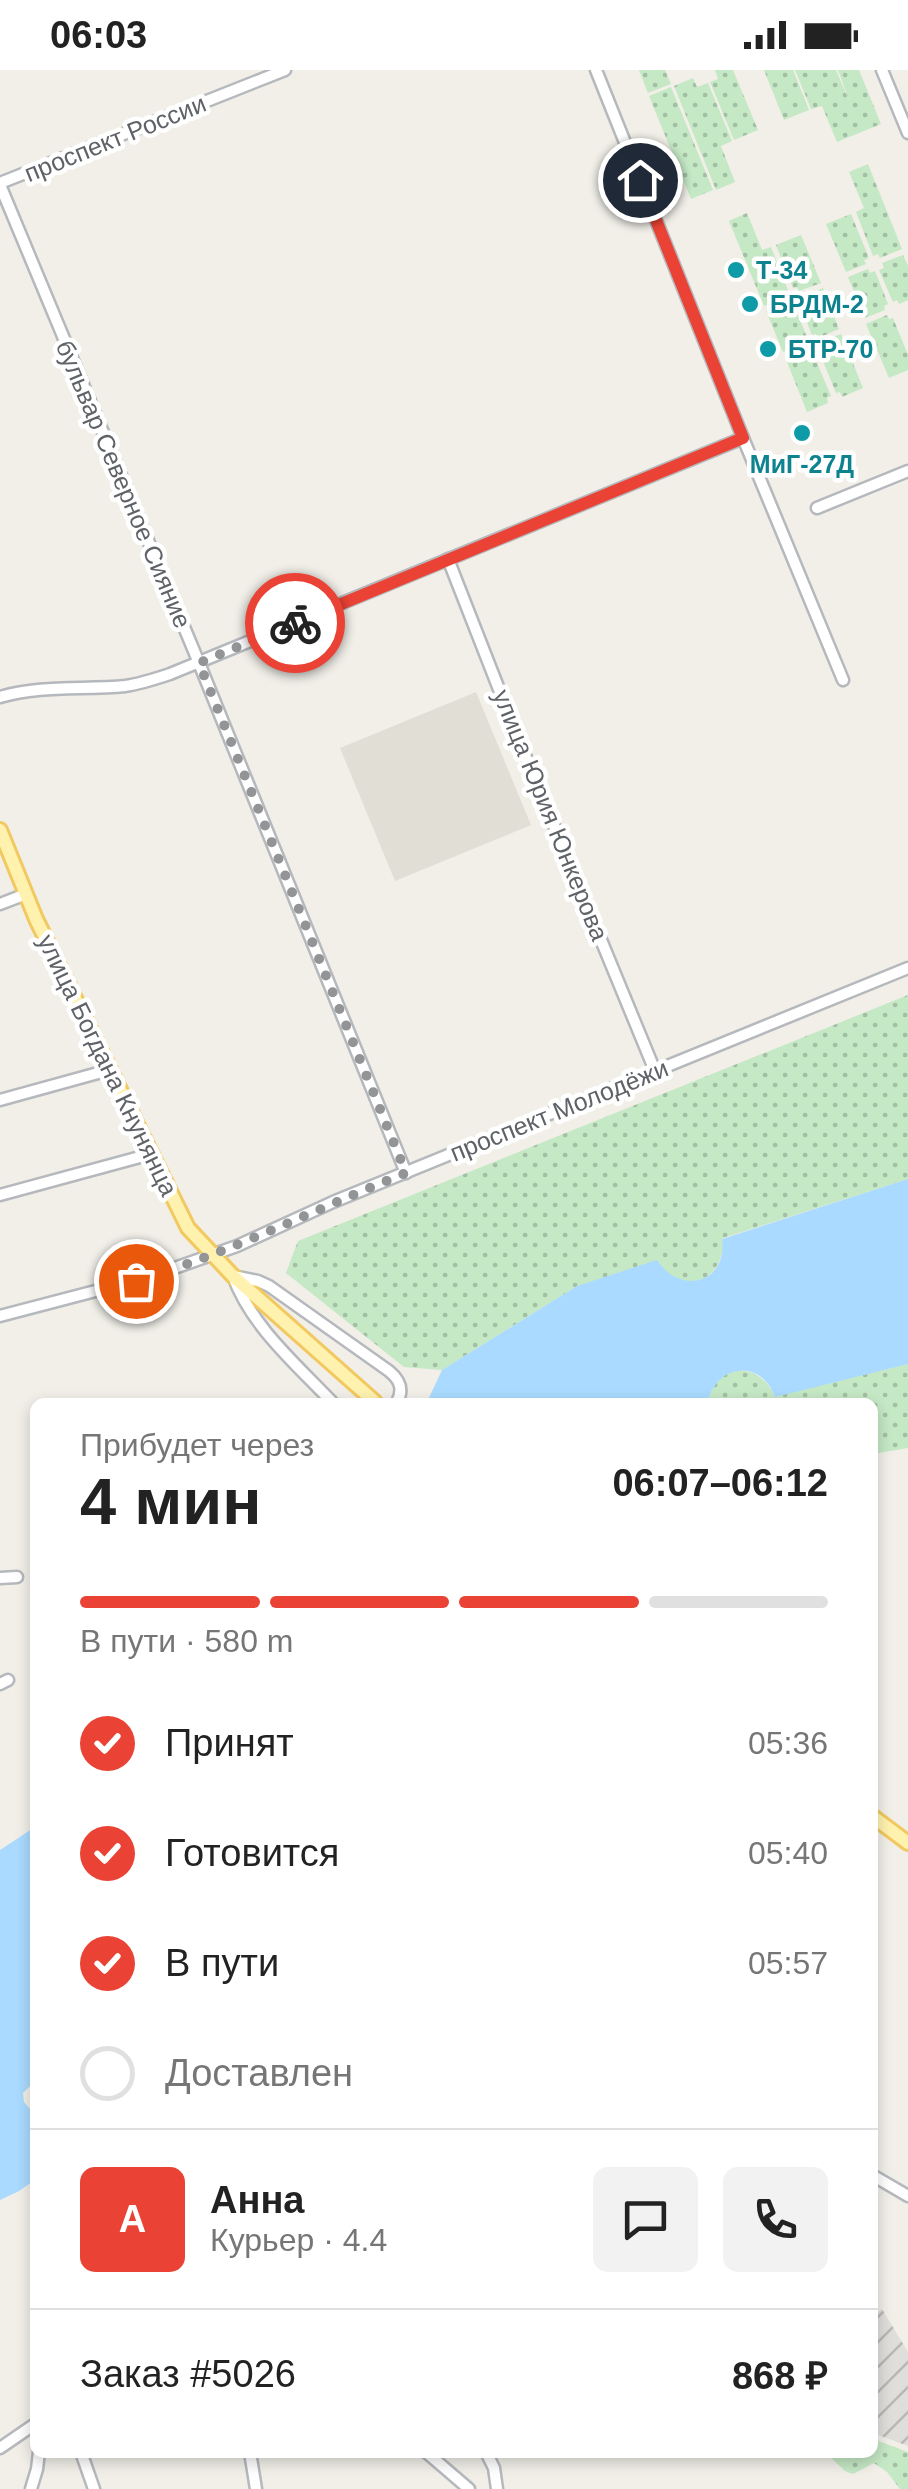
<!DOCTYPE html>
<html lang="ru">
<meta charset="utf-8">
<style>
body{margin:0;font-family:Arial,sans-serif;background:#f2f2f2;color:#222;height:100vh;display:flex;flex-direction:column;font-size:38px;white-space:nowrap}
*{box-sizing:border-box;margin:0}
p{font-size:32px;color:#767676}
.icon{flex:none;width:55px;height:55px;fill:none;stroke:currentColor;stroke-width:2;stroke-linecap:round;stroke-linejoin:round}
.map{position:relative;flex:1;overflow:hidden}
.sheet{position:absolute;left:30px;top:1328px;width:848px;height:1060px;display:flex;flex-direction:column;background:#fff;border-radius:15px;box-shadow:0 5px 15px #0003}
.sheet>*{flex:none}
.pin{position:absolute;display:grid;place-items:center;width:85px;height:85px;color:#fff;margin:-42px;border:5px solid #fff;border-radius:50%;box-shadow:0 2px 10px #0007}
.courier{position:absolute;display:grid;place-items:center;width:100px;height:100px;margin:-50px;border:8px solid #ea4335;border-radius:50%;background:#fff;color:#222;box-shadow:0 2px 12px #0007}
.head em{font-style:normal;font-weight:600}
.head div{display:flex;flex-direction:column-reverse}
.head{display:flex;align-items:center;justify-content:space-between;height:170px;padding:0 50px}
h1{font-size:65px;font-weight:600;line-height:75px}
.bar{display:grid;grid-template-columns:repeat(4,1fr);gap:15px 10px;align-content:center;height:120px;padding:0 50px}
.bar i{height:12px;border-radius:8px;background:#e0e0e0}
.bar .on{background:#ea4335}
.bar p{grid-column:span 4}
.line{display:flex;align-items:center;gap:25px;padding:0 50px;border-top:2px solid #e0e0e0}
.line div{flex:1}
.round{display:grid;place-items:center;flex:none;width:105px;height:105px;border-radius:15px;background:#f2f2f2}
ol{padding:0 50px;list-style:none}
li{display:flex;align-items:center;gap:30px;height:110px}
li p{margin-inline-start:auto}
li .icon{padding:10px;border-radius:50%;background:#ea4335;color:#fff;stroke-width:4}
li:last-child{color:#767676}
li i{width:55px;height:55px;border:5px solid #e0e0e0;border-radius:50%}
.status{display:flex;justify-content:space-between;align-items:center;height:70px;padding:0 50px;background:#fff;direction:ltr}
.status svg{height:28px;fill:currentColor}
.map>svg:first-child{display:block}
.industrial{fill:url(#industrial-furrows)}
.education{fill:#e1ded6}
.grass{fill:url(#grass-dots)}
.water{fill:#aadaff}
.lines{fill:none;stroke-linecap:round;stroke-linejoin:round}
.minor-casing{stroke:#b5b8bc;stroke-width:15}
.major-casing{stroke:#f2c960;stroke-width:18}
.minor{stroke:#fff;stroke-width:10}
.major{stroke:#fff2af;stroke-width:12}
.done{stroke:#929495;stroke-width:10;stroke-dasharray:0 18}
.route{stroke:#ea4335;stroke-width:12}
.culture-dot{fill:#0f9aa8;stroke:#fff;stroke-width:4}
.labels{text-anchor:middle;stroke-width:9;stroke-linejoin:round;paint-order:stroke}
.street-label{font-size:25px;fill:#5f6368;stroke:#fff}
.culture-label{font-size:25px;font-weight:bold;fill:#0d838f;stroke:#fff;text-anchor:start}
</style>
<div class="status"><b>06:03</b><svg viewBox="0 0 49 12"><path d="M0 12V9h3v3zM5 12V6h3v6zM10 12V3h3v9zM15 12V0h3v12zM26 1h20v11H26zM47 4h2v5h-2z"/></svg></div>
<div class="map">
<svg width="908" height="2419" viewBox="0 0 908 2419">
<defs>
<pattern id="industrial-furrows" width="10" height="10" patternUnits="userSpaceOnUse" patternTransform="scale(2.5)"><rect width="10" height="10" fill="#e0deda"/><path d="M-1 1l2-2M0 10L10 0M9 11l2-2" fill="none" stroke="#b9b8b5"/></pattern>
<pattern id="grass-dots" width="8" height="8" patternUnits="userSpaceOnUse" patternTransform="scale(2.5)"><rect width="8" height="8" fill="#c5e8c5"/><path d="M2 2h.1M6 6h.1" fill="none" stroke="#a3c0a4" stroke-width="1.8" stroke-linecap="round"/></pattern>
</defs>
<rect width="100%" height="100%" fill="#f1efe8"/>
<polygon class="industrial" points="882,2239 908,2282 908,2376 873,2363 873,2246"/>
<polygon class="education" points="476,622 531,755 395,811 340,678"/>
<g class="grass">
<polygon points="639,0 665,0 671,14 648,23"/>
<polygon points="715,0 733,0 758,60 734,70 710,12 718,9"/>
<polygon points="764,0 793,0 809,40 784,50"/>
<polygon points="795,0 836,0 850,33 838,0 859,0 881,54 837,72 822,36 811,39"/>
<polygon points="693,8 697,17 708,13 732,71 721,76 735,112 716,120 674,16"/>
<polygon points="671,17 713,120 691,129 649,26"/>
<polygon points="868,94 902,179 880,188 878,184 873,186 856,142 864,138 849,102"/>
<polygon points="747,143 762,180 771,177 788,220 784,222 786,227 764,236 729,151"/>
<polygon points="851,144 869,188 864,190 866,194 846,202 826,154"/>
<polygon points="801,165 821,213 799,221 797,217 793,218 776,175"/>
<polygon points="903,185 908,196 908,230 899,234 897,230 893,232 879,200 884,198 882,193"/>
<polygon points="868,199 870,203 875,201 888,234 884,236 885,240 865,248 848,207"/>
<polygon points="823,218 839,259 818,268 816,264 812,265 799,233 803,231 802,227"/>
<polygon points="788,232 790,236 794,235 807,267 803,269 805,273 783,282 766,241"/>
<polygon points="887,245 889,249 893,248 908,285 908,300 889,308 866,254"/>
<polygon points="841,264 863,318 842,327 840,322 836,323 818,279 822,277 820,272"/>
<polygon points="807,278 809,282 812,281 831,326 827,328 828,333 807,342 785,287"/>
<path d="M908,925V1109L723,1168C725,1207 691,1226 662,1198L577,1216L442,1300L404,1297L286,1203L298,1171Z"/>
<path d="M908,1294V1378L873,1384L872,1332H708C717,1292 758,1290 775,1326Z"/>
<polygon points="873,2369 908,2382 908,2419 900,2419 887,2402 874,2393 853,2404 845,2401 826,2383 872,2382"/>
</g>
<g class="water">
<path d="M908,1109V1294L775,1327C761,1288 716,1294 708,1332H427L442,1300L577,1216L657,1190C680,1226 728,1213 722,1169Z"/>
<polygon points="35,1757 35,2011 23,2023 24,2032 35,2045 35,2114 29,2114 19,2121 0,2130 0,1780"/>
</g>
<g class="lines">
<defs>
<g id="minor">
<polyline points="596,0 743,368 843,610"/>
<polyline points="882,0 908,63"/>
<polyline points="0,113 285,0"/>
<polyline points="0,115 199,593 406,1103"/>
<polyline points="817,438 908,401"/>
<polyline points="448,489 520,673 655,1001"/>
<path d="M0,627C40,615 83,620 125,616C140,614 155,609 170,604L743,368"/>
<polyline points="0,834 26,824"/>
<polyline points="0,1030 109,1000"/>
<polyline points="0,1125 151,1084"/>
<polyline points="0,1246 149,1207 237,1176 333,1132 908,898"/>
<path d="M332,1332C296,1294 251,1256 233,1206L258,1211L269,1216L389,1301C400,1310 404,1319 397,1332"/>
<polyline points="0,1508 17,1507"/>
<polyline points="0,1614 8,1610"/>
<polyline points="872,2105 908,2126"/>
<polyline points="0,2378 35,2354"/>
<polyline points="81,2382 94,2419"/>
<polyline points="250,2382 256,2419"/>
<polyline points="426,2382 469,2419"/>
<polyline points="486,2382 494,2398 497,2419"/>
<polyline points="31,2419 37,2399 39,2382"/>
</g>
<g id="major">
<polyline points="0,760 36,849 188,1158 233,1206 375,1332"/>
<polyline points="872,1746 908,1773"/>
</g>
</defs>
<use href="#minor" class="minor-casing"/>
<use href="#major" class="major-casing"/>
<use href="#minor" class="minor"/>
<use href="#major" class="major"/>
</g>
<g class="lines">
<path class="done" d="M136,1211C229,1183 316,1139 406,1103L199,593L295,553"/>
<polyline class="route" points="295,553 743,368 640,110"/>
</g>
<g class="culture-dot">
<circle cx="736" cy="200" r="10"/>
<circle cx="750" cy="234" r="10"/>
<circle cx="768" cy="279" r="10"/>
<circle cx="802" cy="363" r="10"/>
</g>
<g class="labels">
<g class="street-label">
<text transform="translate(115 68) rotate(-22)" y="9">проспект России</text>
<text transform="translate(124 414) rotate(67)" y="9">бульвар Северное Сияние</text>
<text transform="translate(551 745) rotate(68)" y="9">улица Юрия Юнкерова</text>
<text transform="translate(108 995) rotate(64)" y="9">улица Богдана Кнунянца</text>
<text transform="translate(559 1040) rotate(-22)" y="9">проспект Молодёжи</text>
</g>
<g class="culture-label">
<text x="756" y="209">Т-34</text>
<text x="770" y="243">БРДМ-2</text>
<text x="788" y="288">БТР-70</text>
<text x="802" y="403" text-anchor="middle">МиГ-27Д</text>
</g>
</g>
</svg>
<div class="pin" style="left:136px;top:1211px;background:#ea580c"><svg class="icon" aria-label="bag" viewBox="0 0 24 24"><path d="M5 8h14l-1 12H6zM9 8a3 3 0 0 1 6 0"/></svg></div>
<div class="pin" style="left:640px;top:110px;background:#1f2937"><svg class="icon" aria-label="home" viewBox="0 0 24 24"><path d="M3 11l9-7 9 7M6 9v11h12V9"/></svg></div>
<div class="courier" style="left:295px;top:553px"><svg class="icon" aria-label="bike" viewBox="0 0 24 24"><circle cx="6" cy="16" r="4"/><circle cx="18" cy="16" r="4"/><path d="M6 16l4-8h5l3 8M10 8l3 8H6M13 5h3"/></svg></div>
<section class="sheet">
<div class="head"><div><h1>4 мин</h1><p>Прибудет через</p></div><em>06:07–06:12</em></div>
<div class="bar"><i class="on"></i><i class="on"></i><i class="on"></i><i></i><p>В пути · 580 m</p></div>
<ol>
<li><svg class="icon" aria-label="check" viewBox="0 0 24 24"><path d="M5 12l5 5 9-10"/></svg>Принят<p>05:36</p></li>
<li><svg class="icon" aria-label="check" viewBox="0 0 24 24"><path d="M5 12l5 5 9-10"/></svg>Готовится<p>05:40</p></li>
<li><svg class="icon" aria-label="check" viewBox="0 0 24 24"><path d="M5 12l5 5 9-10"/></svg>В пути<p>05:57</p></li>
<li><i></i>Доставлен</li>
</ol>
<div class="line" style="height:180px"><b class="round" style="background:#ea4335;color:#fff">А</b><div><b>Анна</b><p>Курьер · 4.4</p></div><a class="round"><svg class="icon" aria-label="chat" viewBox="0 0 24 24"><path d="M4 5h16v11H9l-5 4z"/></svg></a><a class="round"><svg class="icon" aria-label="phone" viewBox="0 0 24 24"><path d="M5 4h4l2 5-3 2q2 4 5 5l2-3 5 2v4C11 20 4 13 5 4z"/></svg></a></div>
<div class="line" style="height:130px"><div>Заказ #5026</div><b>868 ₽</b></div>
</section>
</div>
